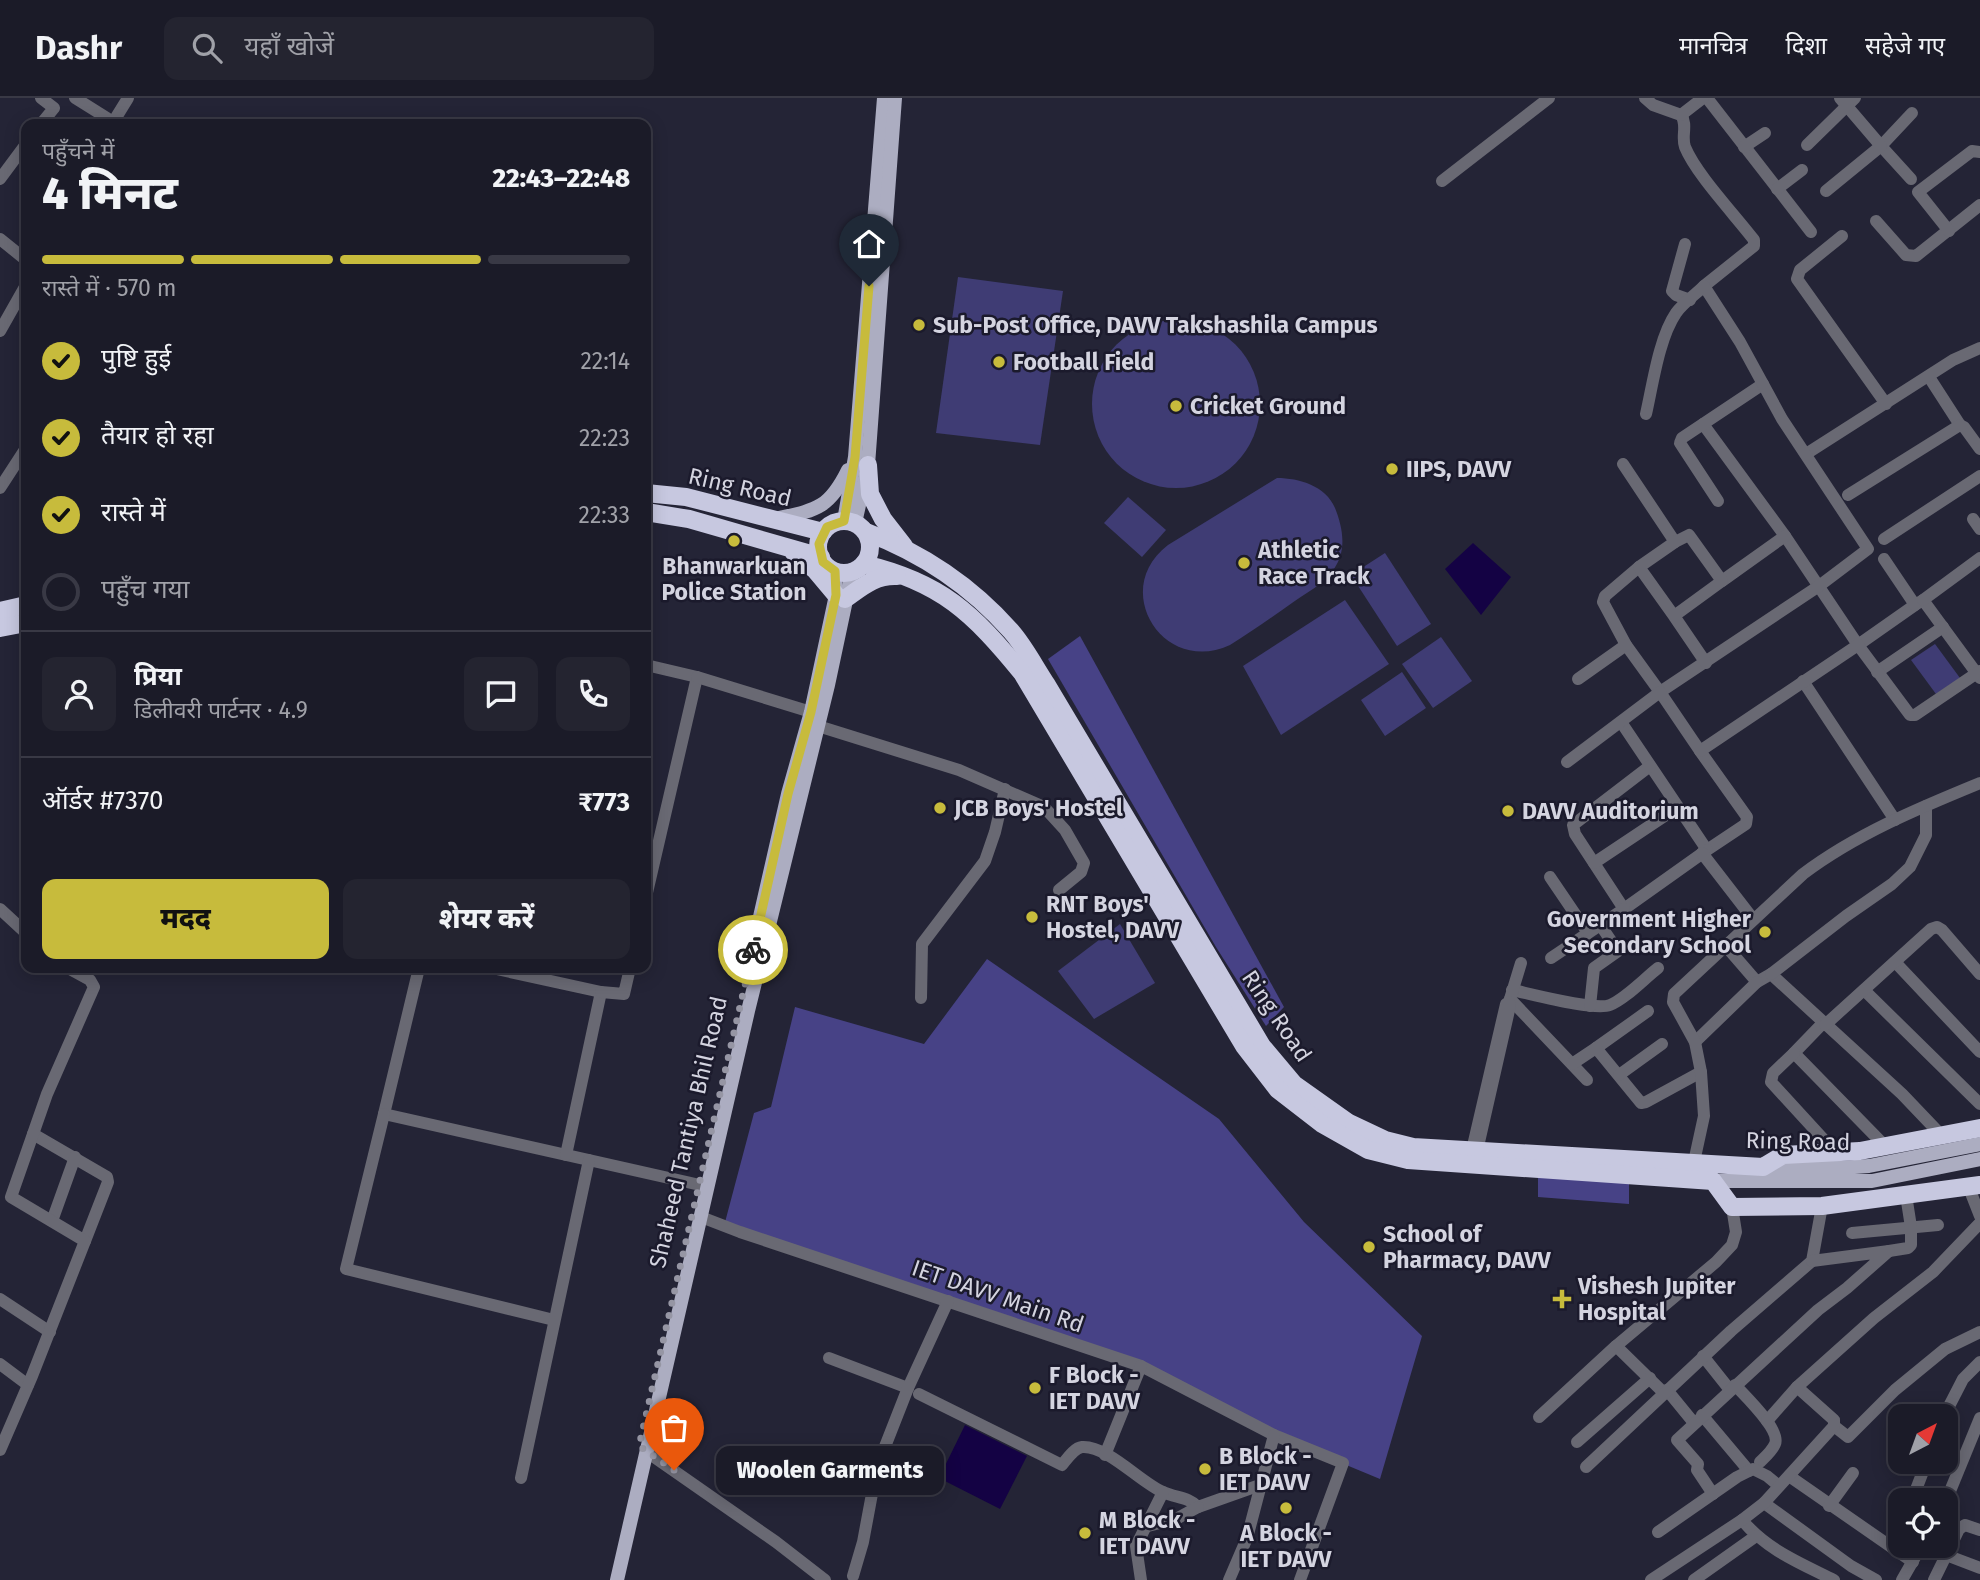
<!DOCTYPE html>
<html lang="hi">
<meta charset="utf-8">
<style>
body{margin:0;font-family:"Fira Sans","Noto Sans Devanagari",sans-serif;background:#242430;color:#f1f3f6;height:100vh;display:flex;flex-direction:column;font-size:26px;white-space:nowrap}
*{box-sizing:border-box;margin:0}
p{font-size:23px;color:#a0a1a8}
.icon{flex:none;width:38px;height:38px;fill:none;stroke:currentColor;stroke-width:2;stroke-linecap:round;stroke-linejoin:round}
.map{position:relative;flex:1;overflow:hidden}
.panel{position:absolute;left:21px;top:21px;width:630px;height:854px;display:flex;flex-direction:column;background:#1b1b28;border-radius:14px;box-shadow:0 4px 18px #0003,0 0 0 2px #393945}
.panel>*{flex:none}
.needle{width:46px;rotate:41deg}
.controls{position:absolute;left:1888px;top:1306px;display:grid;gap:14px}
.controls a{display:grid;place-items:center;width:70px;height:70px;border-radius:14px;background:#1b1b28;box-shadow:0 4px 18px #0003,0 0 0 2px #393945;font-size:35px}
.pin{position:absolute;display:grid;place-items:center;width:60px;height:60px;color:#fff;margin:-72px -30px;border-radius:50% 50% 50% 0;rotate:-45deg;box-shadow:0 0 7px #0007}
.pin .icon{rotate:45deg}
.courier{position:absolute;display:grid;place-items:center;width:70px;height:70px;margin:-35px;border:5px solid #c7bb3c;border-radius:50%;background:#fff;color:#222;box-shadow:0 2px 9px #0007}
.bubble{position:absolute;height:49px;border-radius:14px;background:#1b1b28;box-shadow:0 4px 18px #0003,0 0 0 2px #393945;font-size:23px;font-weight:800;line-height:49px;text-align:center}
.headline em{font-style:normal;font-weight:800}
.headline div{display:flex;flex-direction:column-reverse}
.headline{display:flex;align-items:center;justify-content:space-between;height:119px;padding:0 21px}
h1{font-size:46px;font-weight:800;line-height:52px}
.bar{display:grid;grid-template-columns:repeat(4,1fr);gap:10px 7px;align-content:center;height:84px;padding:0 21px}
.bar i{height:9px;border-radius:5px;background:#393945}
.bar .selected{background:#c7bb3c}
.bar p{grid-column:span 4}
.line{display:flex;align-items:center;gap:18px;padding:0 21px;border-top:2px solid #393945}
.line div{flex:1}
.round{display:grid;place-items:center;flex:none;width:74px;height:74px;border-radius:14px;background:#242430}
ol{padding:0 21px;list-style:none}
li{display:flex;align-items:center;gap:21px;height:77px}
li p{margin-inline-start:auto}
li .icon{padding:7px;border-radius:50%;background:#c7bb3c;color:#111;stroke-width:4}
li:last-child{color:#a0a1a8}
li i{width:38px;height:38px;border:4px solid #393945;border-radius:50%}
.primary-button{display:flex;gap:14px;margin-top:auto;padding:14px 21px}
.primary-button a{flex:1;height:80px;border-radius:14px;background:#c7bb3c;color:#111;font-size:28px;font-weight:800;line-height:80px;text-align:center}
.primary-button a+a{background:#242430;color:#f1f3f6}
header{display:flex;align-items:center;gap:42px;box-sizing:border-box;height:98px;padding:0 35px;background:#1b1b28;border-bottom:2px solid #393945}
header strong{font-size:33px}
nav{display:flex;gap:38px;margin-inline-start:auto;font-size:24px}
.search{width:490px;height:63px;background:#242430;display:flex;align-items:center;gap:18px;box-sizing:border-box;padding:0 24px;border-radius:14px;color:#a0a1a8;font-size:26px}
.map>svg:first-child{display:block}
.green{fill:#3f3c74}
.forest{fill:#474286}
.water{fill:#140244}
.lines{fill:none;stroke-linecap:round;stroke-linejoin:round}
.minor{stroke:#696973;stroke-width:12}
.major{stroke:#acadc1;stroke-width:14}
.highway{stroke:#c7c8e0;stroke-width:18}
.done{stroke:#9696a4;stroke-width:7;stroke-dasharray:0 12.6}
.route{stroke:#c7bb3c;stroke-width:9}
.poi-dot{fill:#c7bb3c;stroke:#1b1a2c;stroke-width:2.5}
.labels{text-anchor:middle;stroke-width:5;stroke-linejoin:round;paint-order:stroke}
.poi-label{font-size:23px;font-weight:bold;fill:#d4d4e0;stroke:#1b1a2c;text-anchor:start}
.street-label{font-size:23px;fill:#d4d4e0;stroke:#1b1a2c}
</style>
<header>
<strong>Dashr</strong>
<div class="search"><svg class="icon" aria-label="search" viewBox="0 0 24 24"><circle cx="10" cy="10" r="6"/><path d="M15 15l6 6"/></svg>यहाँ खोजें</div>
<nav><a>मानचित्र</a><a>दिशा</a><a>सहेजे गए</a></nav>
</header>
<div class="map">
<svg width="1980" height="1482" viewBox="0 0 1980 1482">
<rect width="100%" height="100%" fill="#242436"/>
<g class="green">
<polygon points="958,179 1063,193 1040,347 936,335"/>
<circle cx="1176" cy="306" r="84"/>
<path d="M1277,380C1299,380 1326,388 1335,410C1343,430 1347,452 1334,471C1324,486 1306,495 1292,505C1272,519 1251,534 1230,547C1164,578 1109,492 1168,447Z"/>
<polygon points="1128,399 1166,432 1142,459 1104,425"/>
<polygon points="1385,455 1431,526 1397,548 1351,477"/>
<polygon points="1345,502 1389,566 1281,637 1243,568"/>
<polygon points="1441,539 1472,583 1433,610 1402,566"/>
<polygon points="1935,546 1960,580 1936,596 1911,562"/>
<polygon points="1402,574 1426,610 1385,638 1361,602"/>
<polygon points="1120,826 1155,885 1094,921 1058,873"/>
</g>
<g class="forest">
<polygon points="1080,538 1284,909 1266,928 1216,849 1048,561"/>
<polygon points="987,861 1219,1021 1304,1124 1422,1238 1380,1381 1274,1337 1141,1268 724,1128 754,1015 771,1009 795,909 924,946"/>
<polygon points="1538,1078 1629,1083 1629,1106 1538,1099"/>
</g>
<g class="water">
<polygon points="1473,445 1511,479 1481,517 1445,471"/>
<polygon points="965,1327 1027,1358 1000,1411 939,1380"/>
</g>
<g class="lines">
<g class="minor">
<polyline points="41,0 54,10 41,26"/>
<polyline points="75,0 107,20 110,26"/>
<path d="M1645,0L1653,7L1681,17C1688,27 1681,38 1685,49C1696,76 1735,117 1754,142V148L1704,188"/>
<polyline points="1707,0 1811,134"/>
<polyline points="1681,17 1703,0"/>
<polyline points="112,26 128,0"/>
<polyline points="1807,47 1855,0"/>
<polyline points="1744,49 1765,35"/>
<polyline points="0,81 26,46"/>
<polyline points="1911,81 1881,48 1912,15"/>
<polyline points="1442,83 1549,0"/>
<polyline points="1777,91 1802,72"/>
<polyline points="1826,93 1881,48 1840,0"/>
<polyline points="1876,123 1906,157 1916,158 1980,107"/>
<polyline points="1949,133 1918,94 1972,53 1980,54"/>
<polyline points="1842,138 1800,172 1797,181 1886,306"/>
<polyline points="0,141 26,162"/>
<polyline points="1685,146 1672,193 1676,197 1690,202"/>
<polyline points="0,233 26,187"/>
<polyline points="1929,279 1960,327"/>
<polyline points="1703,326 1785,438 1858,547 1915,507"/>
<polyline points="1806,356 1953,262 1980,250"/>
<polyline points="1623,366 1675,444"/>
<polyline points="0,390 26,350"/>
<polyline points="1848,397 1960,327 1964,329 1980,351"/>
<polyline points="1718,403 1680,345 1682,340 1763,286"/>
<polyline points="1973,421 1980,431"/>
<polyline points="1884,441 1980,378"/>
<polyline points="1884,461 1915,507 1923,502 1980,580"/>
<path d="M1639,469L1605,498L1603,504L1626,547L1660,594L1819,488L1868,451L1782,321L1740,244L1704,188C1695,197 1683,205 1676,215C1659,240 1653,285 1646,316"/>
<polyline points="1722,483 1785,438"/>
<polyline points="1923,502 1980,460"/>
<polyline points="1674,518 1639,469 1675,444 1689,437 1722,483 1674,518 1706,565"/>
<polyline points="646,567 697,579 646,799"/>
<polyline points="1877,574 1943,529"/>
<polyline points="697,579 811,614"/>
<polyline points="1578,581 1626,547"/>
<polyline points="1803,583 1895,722"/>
<polyline points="1621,624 1707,752 1746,726 1747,719 1700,653"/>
<polyline points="818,628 959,672 1044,709 1065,732 1084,765 1081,774 1059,792"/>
<polyline points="1567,664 1660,594 1700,653 1858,547 1910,617 1915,617 1980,573"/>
<polyline points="1650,668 1573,727 1575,736 1624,811 1707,752"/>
<polyline points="1702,755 1753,821"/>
<polyline points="1594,765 1678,709"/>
<polyline points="1550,779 1588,835"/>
<polyline points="0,811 26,835"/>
<polyline points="1725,847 1757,884 1771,876 1902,996 1943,1039"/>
<polyline points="1551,860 1624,811"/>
<polyline points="1895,864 1980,954"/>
<polyline points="419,870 384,1016 700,1087"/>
<polyline points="492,870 601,894 566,1057"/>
<polyline points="1771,876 1846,818 1892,786 1910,769 1926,737 1926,708"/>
<path d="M1512,892C1532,896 1594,913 1610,907C1625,901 1644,881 1658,870"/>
<polyline points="1864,892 1980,1006"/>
<polyline points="601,894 624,896 630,870"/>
<polyline points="921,900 922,846 985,763 995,734 1005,691"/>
<polyline points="1510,901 1587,982"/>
<polyline points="1510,901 1521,865"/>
<polyline points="1590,908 1594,870 1618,853 1601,828"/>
<polyline points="1823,925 1794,955 1886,1049"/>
<polyline points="1825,927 1931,831 1937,829 1942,832 1980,876"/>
<polyline points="1695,944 1757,884"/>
<polyline points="1596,950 1648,913"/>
<polyline points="1794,955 1773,975 1771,984 1837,1056"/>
<polyline points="1572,966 1596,950 1641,1005 1646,1004 1701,974"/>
<polyline points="1619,977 1662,946"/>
<polyline points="384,1016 346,1171 554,1222"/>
<polyline points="33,1036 107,1079 108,1084 85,1143"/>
<polyline points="1472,1052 1506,906 1509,904 1510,908 1477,1053"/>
<path d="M1694,1064L1704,1018L1701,974L1695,944L1673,904L1674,896L1803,776C1856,736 1919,710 1980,685"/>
<polyline points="1969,1090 1980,1118"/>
<polyline points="701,1119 740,1134 1141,1268 1274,1337 1343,1365 1300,1482"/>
<polyline points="52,1123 75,1059"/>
<polyline points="1852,1135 1938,1127"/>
<polyline points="1889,1153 1908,1150 1911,1147 1911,1129 1906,1097"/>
<polyline points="0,1201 50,1234"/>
<polyline points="1616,1248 1716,1164 1732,1147 1736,1134 1732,1109"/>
<polyline points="1703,1258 1730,1292"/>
<polyline points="829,1260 908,1290"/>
<polyline points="0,1266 28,1287"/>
<path d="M1735,1287C1745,1298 1781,1332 1775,1346C1772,1353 1765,1359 1760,1364"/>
<polyline points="1667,1292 1694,1325"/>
<path d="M919,1296L1062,1367C1067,1361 1074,1350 1082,1349C1107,1347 1141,1385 1163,1394C1176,1400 1189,1399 1198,1409L1260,1387"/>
<polyline points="1702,1317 1749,1373"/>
<polyline points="1944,1318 1963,1281 1980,1264"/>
<polyline points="1539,1319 1616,1248 1664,1295"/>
<polyline points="1767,1323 1797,1289"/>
<polyline points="1834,1328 1848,1339 1895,1292 1945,1251 1980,1234"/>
<polyline points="1577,1344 1650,1280"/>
<polyline points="0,1352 32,1278 85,1143 11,1099 47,996 94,889 90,882 68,870"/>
<polyline points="647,1354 776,1444 825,1482"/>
<polyline points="1105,1357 1141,1268"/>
<polyline points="1586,1369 1731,1233 1812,1163 1822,1108"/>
<polyline points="1789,1378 1913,1464"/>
<polyline points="521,1380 589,1062"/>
<polyline points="1713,1396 1697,1372 1698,1366 1677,1342 1818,1212 1847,1190 1889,1153 1812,1163"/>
<polyline points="1912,1402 1927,1363"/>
<polyline points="1946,1403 1980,1320"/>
<polyline points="1764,1405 1851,1468 1876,1482"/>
<polyline points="1829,1408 1853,1375"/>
<path d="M1742,1422C1767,1452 1800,1465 1834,1482"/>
<polyline points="1148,1428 1176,1421 1198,1409"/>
<polyline points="1658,1434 1737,1379 1753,1371 1767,1378 1779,1388"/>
<polyline points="1946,1457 1980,1470"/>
<polyline points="853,1478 863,1444 877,1369 908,1290 948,1203"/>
<polyline points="1141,1482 1136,1448 1163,1394"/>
<polyline points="1229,1482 1247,1440 1274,1337"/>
<polyline points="1651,1482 1742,1422 1764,1405 1834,1328 1834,1322 1797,1289 1874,1220 1933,1174 1980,1125"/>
<polyline points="1694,1482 1756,1438"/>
<polyline points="1902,1482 1922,1447"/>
<polyline points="1934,1482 1959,1431 1965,1427 1980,1432"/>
</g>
<g class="major">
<path d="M775,421C816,412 829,411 848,372"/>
<polyline points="844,423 855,359 884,0"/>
<polyline points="855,425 868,367 895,0"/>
<polyline points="749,867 788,696 811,614 836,497 835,473"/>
<polyline points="1763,1069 1840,1070 1869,1068 1980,1046"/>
<polyline points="1713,1083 1872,1083 1980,1061"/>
<polyline points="617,1482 748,913 828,587 852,474"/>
</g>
<g class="highway">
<polyline points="868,367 870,396 883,421 904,448"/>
<polyline points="646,395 686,399 823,434"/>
<polyline points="646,414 689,421 821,459"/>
<circle cx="844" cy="449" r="26"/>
<path d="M866,434C922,455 972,489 1011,533C1025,549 1035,569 1047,587L1262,948L1294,986L1349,1025L1385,1042L1413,1049L1763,1069L1783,1057L1860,1053L1980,1030"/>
<polyline points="794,455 815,472 836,497"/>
<path d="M864,466C941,484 973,515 1022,575L1244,948L1278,992L1322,1026L1368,1052L1408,1062L1713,1083L1732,1109L1822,1108L1980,1087"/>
<path d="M845,501C862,489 875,477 897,478"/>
<polyline points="0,513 26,507"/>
<polyline points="0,530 26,525"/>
</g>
</g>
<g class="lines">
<polyline class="done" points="674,1372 639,1348 753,852"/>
<polyline class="route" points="753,852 788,696 811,614 836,497 835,473 823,464 819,446 827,429 844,423 855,359 869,188"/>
</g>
<g class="poi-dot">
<circle cx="919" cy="227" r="7"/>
<circle cx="999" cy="264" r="7"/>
<circle cx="1176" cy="308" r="7"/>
<circle cx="1392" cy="371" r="7"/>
<circle cx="734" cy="443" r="7"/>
<circle cx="1244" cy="465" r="7"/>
<circle cx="940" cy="710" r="7"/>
<circle cx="1508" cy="713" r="7"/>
<circle cx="1032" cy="819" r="7"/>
<circle cx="1765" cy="834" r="7"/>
<circle cx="1369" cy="1149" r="7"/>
<path d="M1558.5 1190.5h7v7h7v7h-7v7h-7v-7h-7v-7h7z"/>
<circle cx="1035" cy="1290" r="7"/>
<circle cx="1205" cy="1371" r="7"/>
<circle cx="1286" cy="1410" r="7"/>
<circle cx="1085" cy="1435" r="7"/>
</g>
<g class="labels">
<g class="poi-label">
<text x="933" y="235">Sub-Post Office, DAVV Takshashila Campus</text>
<text x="1013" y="272">Football Field</text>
<text x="1190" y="316">Cricket Ground</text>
<text x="1406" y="379">IIPS, DAVV</text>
<text x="1258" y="460">Athletic<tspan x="1258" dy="26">Race Track</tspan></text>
<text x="734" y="476" text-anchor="middle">Bhanwarkuan<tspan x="734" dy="26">Police Station</tspan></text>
<text x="954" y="718">JCB Boys' Hostel</text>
<text x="1522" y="721">DAVV Auditorium</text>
<text x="1046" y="814">RNT Boys'<tspan x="1046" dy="26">Hostel, DAVV</tspan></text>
<text x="1751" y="829" text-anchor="end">Government Higher<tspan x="1751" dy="26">Secondary School</tspan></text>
<text x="1383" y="1144">School of<tspan x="1383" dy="26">Pharmacy, DAVV</tspan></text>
<text x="1578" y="1196">Vishesh Jupiter<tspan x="1578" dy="26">Hospital</tspan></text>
<text x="1049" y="1285">F Block -<tspan x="1049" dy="26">IET DAVV</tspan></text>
<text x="1219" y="1366">B Block -<tspan x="1219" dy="26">IET DAVV</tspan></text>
<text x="1099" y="1430">M Block -<tspan x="1099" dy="26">IET DAVV</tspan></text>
<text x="1286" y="1443" text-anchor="middle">A Block -<tspan x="1286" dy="26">IET DAVV</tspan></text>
</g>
<g class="street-label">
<text transform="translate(740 389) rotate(13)" y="8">Ring Road</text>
<text transform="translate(1277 918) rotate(56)" y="8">Ring Road</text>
<text transform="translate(688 1034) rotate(-77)" y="8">Shaheed Tantiya Bhil Road</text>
<text transform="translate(1798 1043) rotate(1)" y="8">Ring Road</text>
<text transform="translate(998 1198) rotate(19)" y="8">IET DAVV Main Rd</text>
</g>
</g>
</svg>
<div class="controls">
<a><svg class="needle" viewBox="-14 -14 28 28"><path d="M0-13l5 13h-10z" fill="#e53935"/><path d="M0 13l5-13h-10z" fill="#a0a1a8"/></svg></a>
<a><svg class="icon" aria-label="locate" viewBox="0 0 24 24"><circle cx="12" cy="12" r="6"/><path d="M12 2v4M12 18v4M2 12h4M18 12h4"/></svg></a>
</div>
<div class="pin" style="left:674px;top:1372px;background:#ea580c"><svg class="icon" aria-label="bag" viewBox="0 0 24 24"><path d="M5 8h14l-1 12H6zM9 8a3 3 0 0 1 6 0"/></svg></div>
<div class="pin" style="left:869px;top:188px;background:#1f2937"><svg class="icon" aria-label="home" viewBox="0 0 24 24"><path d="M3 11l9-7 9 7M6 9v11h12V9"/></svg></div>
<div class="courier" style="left:753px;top:852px"><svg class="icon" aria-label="bike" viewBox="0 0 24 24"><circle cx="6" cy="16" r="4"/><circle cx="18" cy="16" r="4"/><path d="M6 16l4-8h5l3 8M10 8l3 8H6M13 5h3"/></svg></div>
<div class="bubble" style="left:716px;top:1348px;width:228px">Woolen Garments</div>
<section class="panel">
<div class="headline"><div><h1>4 मिनट</h1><p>पहुँचने में</p></div><em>22:43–22:48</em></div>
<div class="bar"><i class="selected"></i><i class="selected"></i><i class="selected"></i><i></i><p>रास्ते में · 570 m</p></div>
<ol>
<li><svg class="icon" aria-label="check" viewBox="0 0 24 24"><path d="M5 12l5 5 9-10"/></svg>पुष्टि हुई<p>22:14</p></li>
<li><svg class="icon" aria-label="check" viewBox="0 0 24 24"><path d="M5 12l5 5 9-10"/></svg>तैयार हो रहा<p>22:23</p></li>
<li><svg class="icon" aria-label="check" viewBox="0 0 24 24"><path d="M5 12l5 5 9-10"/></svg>रास्ते में<p>22:33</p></li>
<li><i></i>पहुँच गया</li>
</ol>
<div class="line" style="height:126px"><a class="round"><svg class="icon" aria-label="person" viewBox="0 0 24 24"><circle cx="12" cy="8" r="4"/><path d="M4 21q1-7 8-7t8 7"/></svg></a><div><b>प्रिया</b><p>डिलीवरी पार्टनर · 4.9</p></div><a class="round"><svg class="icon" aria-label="chat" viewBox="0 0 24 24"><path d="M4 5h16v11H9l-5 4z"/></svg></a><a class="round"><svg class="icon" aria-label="phone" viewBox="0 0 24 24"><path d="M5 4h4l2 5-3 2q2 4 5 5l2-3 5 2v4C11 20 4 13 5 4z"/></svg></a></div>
<div class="line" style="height:91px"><div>ऑर्डर #7370</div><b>₹773</b></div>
<div class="primary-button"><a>मदद</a><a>शेयर करें</a></div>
</section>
</div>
